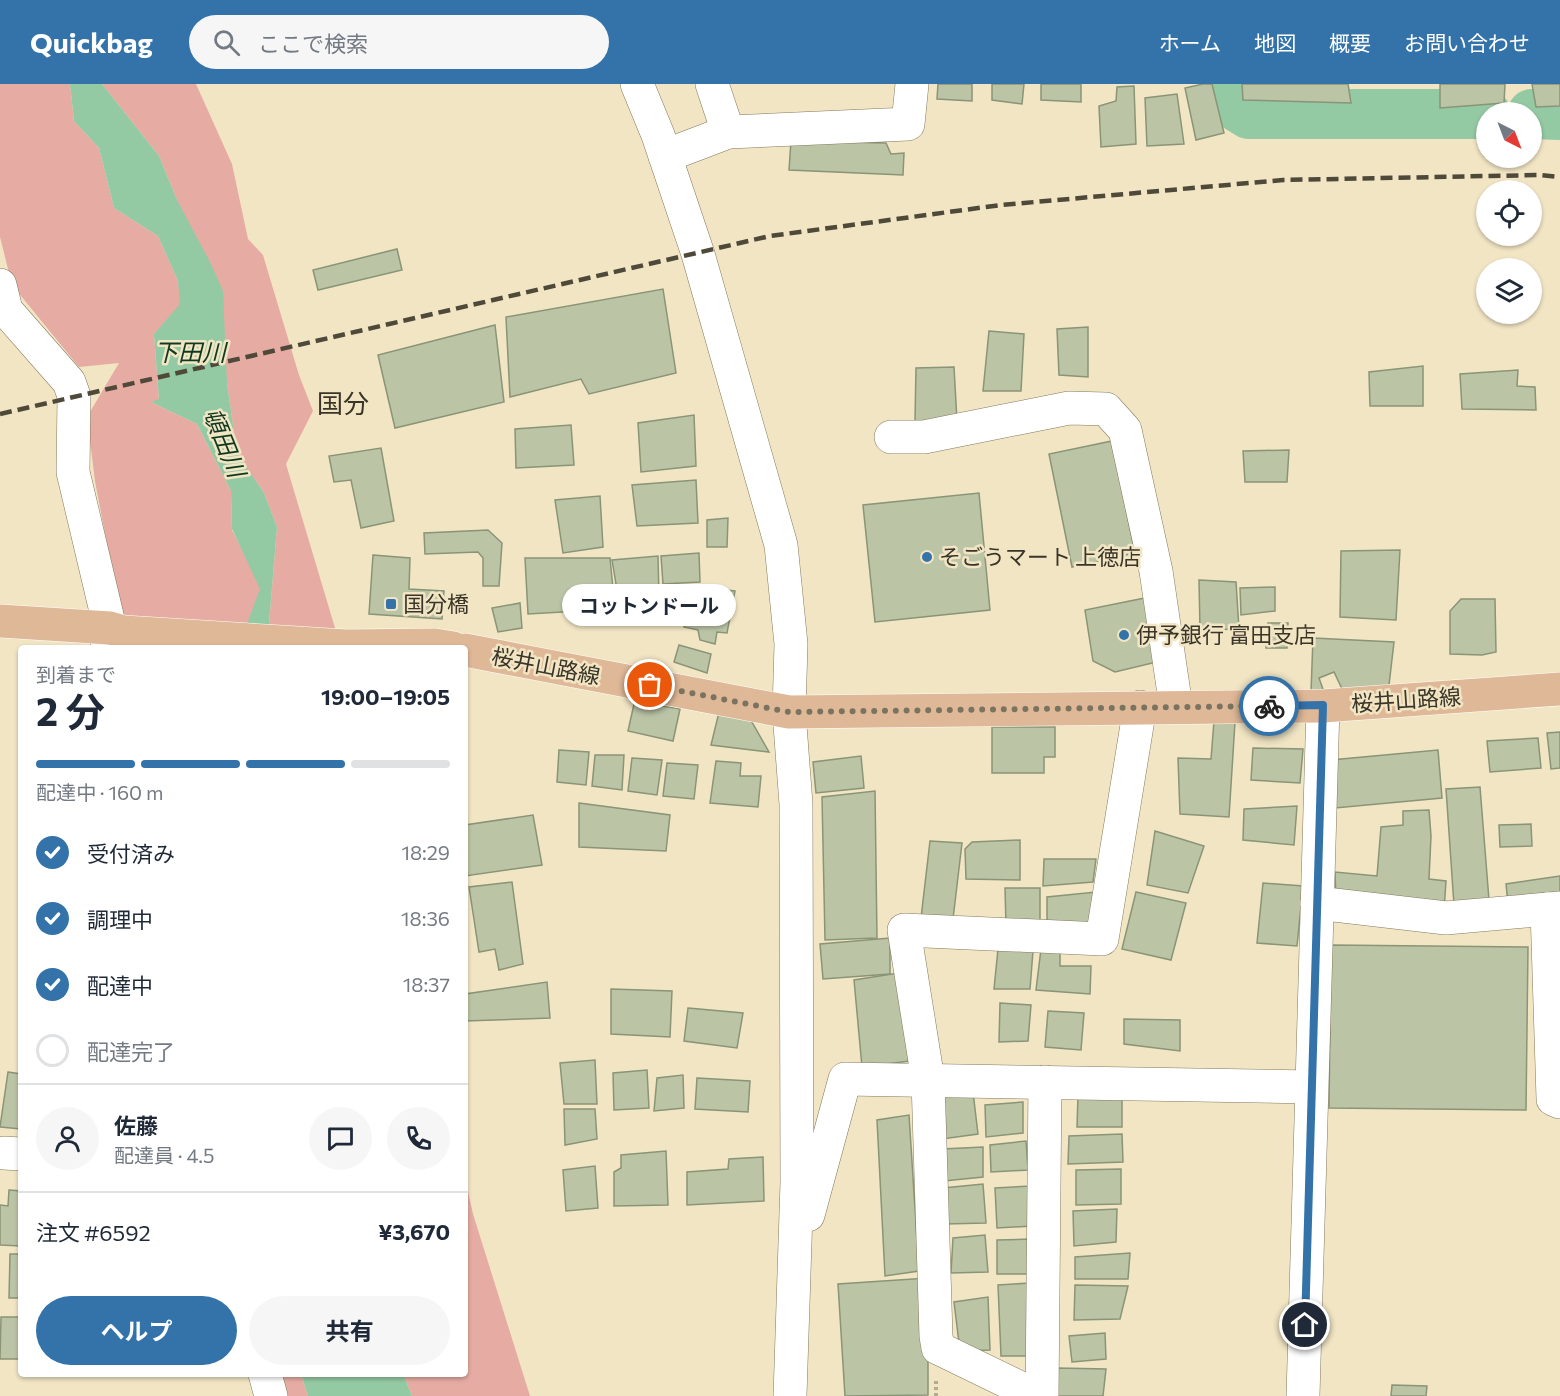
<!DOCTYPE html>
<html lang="ja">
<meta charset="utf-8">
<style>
body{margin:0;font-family:Commissioner,"Noto Sans JP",sans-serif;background:#f6f6f7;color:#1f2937;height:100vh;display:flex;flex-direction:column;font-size:22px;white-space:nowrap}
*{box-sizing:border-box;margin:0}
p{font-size:20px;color:#747a83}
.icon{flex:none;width:33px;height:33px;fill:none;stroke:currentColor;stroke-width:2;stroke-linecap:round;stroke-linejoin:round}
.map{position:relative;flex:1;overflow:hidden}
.drawer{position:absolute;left:18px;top:561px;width:450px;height:732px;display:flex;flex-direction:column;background:#fff;border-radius:6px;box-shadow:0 2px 4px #0004}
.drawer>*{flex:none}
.needle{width:39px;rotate:138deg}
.buttons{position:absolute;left:1476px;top:18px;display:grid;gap:12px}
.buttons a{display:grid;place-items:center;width:66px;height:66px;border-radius:50%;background:#fff;box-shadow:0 2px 4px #0004;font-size:30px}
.pin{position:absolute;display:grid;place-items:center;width:51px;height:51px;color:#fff;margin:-26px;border:3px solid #fff;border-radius:50%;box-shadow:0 2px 6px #0007}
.courier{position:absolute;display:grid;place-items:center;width:60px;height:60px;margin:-30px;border:4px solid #3373aa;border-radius:50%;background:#fff;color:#222;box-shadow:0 2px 8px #0007}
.bubble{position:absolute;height:42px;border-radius:21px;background:#fff;box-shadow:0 2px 4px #0004;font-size:20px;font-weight:700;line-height:42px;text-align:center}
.head em{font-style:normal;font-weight:700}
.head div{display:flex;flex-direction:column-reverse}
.head{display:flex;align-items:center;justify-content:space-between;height:102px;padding:0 18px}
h1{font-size:39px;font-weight:700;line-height:45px}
.bar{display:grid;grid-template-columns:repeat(4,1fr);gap:9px 6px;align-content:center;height:72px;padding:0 18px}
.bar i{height:8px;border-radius:4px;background:#e0e1e3}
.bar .current{background:#3373aa}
.bar p{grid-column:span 4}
.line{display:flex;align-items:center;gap:15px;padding:0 18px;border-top:2px solid #e0e1e3}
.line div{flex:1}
.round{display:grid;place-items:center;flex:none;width:63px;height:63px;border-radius:32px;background:#f6f6f7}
ol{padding:0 18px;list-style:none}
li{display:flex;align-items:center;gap:18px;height:66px}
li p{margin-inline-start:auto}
li .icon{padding:6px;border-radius:50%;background:#3373aa;color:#fff;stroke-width:4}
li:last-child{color:#747a83}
li i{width:33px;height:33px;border:3px solid #e0e1e3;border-radius:50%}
.action{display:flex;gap:12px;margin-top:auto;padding:12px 18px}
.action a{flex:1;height:69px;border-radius:36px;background:#3373aa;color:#fff;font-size:24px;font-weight:700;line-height:69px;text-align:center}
.action a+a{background:#f6f6f7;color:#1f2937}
header{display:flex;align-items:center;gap:36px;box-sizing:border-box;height:84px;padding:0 30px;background:#3373aa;color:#fff}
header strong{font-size:28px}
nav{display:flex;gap:33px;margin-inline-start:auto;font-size:21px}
.search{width:420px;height:54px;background:#f6f6f7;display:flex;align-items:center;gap:15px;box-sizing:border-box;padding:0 21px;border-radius:33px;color:#747a83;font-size:22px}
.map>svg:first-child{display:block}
.green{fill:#e6aca3}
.water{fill:#93c9a3}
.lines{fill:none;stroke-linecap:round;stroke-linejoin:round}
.river{stroke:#93c9a3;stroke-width:50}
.building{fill:#bbc5a6;stroke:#8a9476;stroke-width:1.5}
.minor-casing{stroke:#83795b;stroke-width:34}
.major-casing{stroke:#fff;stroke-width:34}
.path{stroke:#b4aa90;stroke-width:4;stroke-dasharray:3 3;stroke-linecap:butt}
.minor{stroke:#fff;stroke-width:33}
.major{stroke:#dfb897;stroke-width:33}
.rail{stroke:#4f493a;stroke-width:4.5;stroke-dasharray:12 6;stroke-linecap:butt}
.done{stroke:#7a735f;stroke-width:6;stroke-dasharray:0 10.8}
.route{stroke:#3373aa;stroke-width:8}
.poi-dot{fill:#3373aa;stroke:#f1e5c4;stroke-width:2}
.labels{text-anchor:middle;stroke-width:5;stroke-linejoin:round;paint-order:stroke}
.poi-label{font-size:22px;fill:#3a3528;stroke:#f1e5c4;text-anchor:start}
.street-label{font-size:22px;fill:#3a3528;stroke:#f1e5c4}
.water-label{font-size:24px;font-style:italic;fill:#0f3920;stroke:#f1e5c4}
.quarter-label{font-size:26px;fill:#3a3528;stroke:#f1e5c4}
</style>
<header>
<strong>Quickbag</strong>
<div class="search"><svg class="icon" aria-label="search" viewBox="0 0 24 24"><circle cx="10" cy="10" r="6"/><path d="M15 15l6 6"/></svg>ここで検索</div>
<nav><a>ホーム</a><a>地図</a><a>概要</a><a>お問い合わせ</a></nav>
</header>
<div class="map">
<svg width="1560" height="1312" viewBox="0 0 1560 1312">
<rect width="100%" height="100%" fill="#f1e5c4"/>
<g class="green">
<polygon points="0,0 70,0 74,37 99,64 114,124 158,152 178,197 181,220 154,250 159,316 151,318 197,340 231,407 232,446 262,505 238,564 118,564 120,529 95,397 87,333 119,279 79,283 12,201 0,153"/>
<polygon points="102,0 196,0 232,80 248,155 263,171 299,291 313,327 286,380 341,564 267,564 277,443 264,409 237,370 227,299 177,116 159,72"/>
<polygon points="465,1094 473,1130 530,1312 412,1312 403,1290 465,1290"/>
<polygon points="278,1290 301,1290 308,1312 285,1312"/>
</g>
<g class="water">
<polygon points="70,0 102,0 159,72 177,116 210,178 223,207 227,299 237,369 264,409 277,443 267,564 238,564 260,505 232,445 231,407 197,340 151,318 159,315 154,250 180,220 178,197 158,152 114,124 99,64 74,37"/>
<polygon points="301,1290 403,1290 412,1312 308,1312"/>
</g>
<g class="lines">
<g class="river">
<polyline points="1226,0 1228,17 1249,30 1486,30"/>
<polyline points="1532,30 1560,31"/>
</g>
</g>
<g class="building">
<polygon points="938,0 972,0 972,17 937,15"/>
<polygon points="992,0 1024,0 1022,20 992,16"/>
<polygon points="1041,0 1081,0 1081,18 1041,16"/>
<polygon points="1203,0 1212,0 1224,49 1196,56 1185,4"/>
<polygon points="1242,0 1348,0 1351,19 1243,16"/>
<polygon points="1440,0 1505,0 1504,19 1440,24"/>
<polygon points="1532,0 1560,0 1560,22 1536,23"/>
<polygon points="1134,2 1136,60 1101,63 1099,22 1116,17 1117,3"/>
<polygon points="1177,10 1184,60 1147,62 1145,14"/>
<polygon points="791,57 886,59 891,70 904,69 903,91 789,86"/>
<polygon points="397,165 402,186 318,206 313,186"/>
<polygon points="663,205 676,289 589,310 581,295 510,313 506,233"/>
<polygon points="495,241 504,318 395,344 378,271"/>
<polygon points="1088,243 1088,293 1059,291 1057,245"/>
<polygon points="989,247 1024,250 1021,307 983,307"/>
<polygon points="1423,282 1423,322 1370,322 1369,288"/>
<polygon points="954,283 957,337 915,337 916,284"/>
<polygon points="1518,286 1517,302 1535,303 1536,326 1462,325 1460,290"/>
<polygon points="694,331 696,382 641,388 638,339"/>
<polygon points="571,341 574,381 516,384 515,345"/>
<polygon points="1112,357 1135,469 1072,483 1049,370"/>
<polygon points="381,364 394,437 361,444 351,396 334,398 329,372"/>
<polygon points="1289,366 1287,398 1245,398 1243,367"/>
<polygon points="696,396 698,439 637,442 632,401"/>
<polygon points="979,409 990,526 875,538 863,421"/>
<polygon points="600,412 603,463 563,469 555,416"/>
<polygon points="728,434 727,463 707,463 707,436"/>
<polygon points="488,446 502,459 499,502 483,502 483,474 478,468 425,470 424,449"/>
<polygon points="1400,466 1396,536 1340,533 1341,467"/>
<polygon points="699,469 700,498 663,500 661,472"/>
<polygon points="373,471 410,474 409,505 444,507 442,535 369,530"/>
<polygon points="658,472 659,514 618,512 612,476"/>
<polygon points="525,474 610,474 615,525 528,530"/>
<polygon points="1199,496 1236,498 1239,545 1200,546"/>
<polygon points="693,503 735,507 727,549 717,548 715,560 700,556 698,546 684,543"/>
<polygon points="1275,503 1275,527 1241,531 1240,504"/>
<polygon points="1150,513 1165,576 1115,588 1093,577 1085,526"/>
<polygon points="1461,515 1495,515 1496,568 1482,571 1450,570 1450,527"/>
<polygon points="520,519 522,544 498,548 492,524"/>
<polygon points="1268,539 1288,539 1287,564 1266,564"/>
<polygon points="1313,554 1394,558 1389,601 1343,607 1334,588 1319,594 1324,608 1311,608"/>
<polygon points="679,561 711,570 707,589 674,578"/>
<polygon points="636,611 658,614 656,621 680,625 673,657 628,647"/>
<polygon points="719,628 749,633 769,668 711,661"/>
<polygon points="1214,637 1235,638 1229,733 1180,730 1178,674 1211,675"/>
<polygon points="992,643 1055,643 1055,673 1044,673 1044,689 992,689"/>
<polygon points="1560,648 1560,684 1551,685 1547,649"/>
<polygon points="1538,654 1541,684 1490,688 1487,657"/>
<polygon points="1253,664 1303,665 1300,699 1251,696"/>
<polygon points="559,666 589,668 586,701 557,698"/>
<polygon points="1438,666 1442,714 1335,724 1331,676"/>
<polygon points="595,671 624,671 622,706 592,702"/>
<polygon points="861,672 864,704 816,709 813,678"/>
<polygon points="632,674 662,676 657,711 628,707"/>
<polygon points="716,677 741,679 740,692 761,692 758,723 710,719"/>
<polygon points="667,679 698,681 694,715 663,712"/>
<polygon points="1480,703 1489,816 1454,821 1446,705"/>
<polygon points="875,707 877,854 825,856 822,713"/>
<polygon points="579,719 670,731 666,767 579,763"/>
<polygon points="1297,722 1294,761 1243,756 1244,725"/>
<polygon points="1429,726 1431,752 1429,795 1446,797 1444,826 1336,815 1335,788 1377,792 1381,743 1403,741 1403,727"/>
<polygon points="533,731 542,781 465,792 465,741"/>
<polygon points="1531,740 1532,762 1500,763 1499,741"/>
<polygon points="1155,747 1204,762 1188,809 1147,801"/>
<polygon points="1020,756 1020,796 966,795 965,765 972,758"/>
<polygon points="930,757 962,759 953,835 921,834"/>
<polygon points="1044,775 1096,775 1093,798 1043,802"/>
<polygon points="1560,792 1560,816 1508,820 1506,800"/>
<polygon points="512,798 523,880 499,886 495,865 479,868 469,803"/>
<polygon points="1263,799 1303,802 1297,862 1257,859"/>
<polygon points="1005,804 1040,804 1040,839 1006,841"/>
<polygon points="1096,808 1094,842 1047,844 1047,813"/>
<polygon points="1136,808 1186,819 1171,876 1122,865"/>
<polygon points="890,854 890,890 823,895 820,860"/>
<polygon points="1331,861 1528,863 1526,1026 1329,1024"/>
<polygon points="998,865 1033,867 1030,905 994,905"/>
<polygon points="1041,865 1060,867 1060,882 1091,882 1090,910 1036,906"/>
<polygon points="905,888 918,976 862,983 854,896"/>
<polygon points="547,898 550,934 465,937 465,910"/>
<polygon points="611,905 672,907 670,953 611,950"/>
<polygon points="1000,919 1031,921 1028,957 999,958"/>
<polygon points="688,924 743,929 737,964 684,957"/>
<polygon points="1048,927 1084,929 1081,966 1045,963"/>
<polygon points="1124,935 1180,936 1180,967 1124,960"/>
<polygon points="595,976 597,1020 564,1020 560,979"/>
<polygon points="647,986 649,1024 614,1026 613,989"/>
<polygon points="8,988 21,990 21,1045 0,1043"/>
<polygon points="683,991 684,1024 654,1027 657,994"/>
<polygon points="697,994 750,997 748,1028 695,1025"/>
<polygon points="973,1008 978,1050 942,1055 939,1011"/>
<polygon points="1078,1011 1122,1011 1122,1043 1077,1043"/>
<polygon points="1023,1018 1023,1049 986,1053 985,1021"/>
<polygon points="564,1025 595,1025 597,1055 565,1061"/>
<polygon points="909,1031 919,1187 885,1192 877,1036"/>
<polygon points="1122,1050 1123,1078 1068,1080 1069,1052"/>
<polygon points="1026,1057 1028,1086 991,1088 990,1061"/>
<polygon points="983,1063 983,1093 944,1097 942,1065"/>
<polygon points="666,1067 668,1121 614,1122 614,1088 621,1084 621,1071"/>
<polygon points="763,1073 764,1117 687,1121 687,1088 728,1085 729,1075"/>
<polygon points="595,1082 598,1124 566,1127 563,1086"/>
<polygon points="1121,1085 1121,1120 1076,1121 1076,1086"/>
<polygon points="983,1100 986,1139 945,1140 943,1104"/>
<polygon points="1031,1102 1032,1142 997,1144 995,1104"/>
<polygon points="9,1106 21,1107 21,1162 0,1161 0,1121 8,1122"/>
<polygon points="1117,1125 1116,1158 1074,1162 1073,1127"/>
<polygon points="985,1151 988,1188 951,1189 953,1154"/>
<polygon points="1031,1155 1033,1190 997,1190 997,1156"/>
<polygon points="1130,1169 1128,1195 1075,1195 1075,1173"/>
<polygon points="10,1170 21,1170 21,1214 9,1214"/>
<polygon points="928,1194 928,1311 845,1312 838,1200"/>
<polygon points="1030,1199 1031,1272 1001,1272 998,1201"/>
<polygon points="1075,1201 1128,1202 1120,1235 1074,1236"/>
<polygon points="988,1213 990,1266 960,1267 954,1218"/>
<polygon points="1,1233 21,1233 21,1275 0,1275"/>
<polygon points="1105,1249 1106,1275 1072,1278 1069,1252"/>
<polygon points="1057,1284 1106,1285 1103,1312 1056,1312"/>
<polygon points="1392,1301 1427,1302 1426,1312 1391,1312"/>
</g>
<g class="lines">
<defs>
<g id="minor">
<polyline points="637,0 658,51 698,170 781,461 791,560 789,628 796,720 797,1098 790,1312"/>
<polyline points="712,0 728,48"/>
<polyline points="665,72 728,48 908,40 912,0"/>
<polyline points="0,201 6,226 69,298 74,312 73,388 110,544 107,564"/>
<polyline points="891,353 924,353 1069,324 1106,325 1125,346 1156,487 1176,623"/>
<polyline points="1317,819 1446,834 1560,824"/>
<polyline points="1547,825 1553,1015 1560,1018"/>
<polyline points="4,1069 21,1070"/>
<polyline points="808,1131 845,995 1311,1003"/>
<polyline points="265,1290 271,1312"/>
<polyline points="1037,1312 938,1264 936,1252 928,996 904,846 1102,855 1140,623"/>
<polyline points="1042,1312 1045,998"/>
<polyline points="1303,1312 1323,622"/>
</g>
<g id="major">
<polyline points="0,537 110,544 124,548 346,562 435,561 453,564"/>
<polyline points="465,566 789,628 1323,622 1560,605"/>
</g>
</defs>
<use href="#minor" class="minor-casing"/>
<use href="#major" class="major-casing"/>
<polyline class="path" points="936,1312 936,1295"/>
<use href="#minor" class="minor"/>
<use href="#major" class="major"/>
<polyline class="rail" points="0,330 770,152 1001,121 1283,96 1539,91 1560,93"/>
</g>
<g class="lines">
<polyline class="done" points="650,601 789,628 1269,622"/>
<polyline class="route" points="1269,622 1323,621 1305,1241"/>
</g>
<g class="poi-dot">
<circle cx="927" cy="473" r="6"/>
<rect x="385" y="514" width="12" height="12" rx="3"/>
<circle cx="1124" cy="551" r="6"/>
</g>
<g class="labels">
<g class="poi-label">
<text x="939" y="481">そごうマート 上徳店</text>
<text x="403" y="528">国分橋</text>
<text x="1136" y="559">伊予銀行 富田支店</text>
</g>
<g class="street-label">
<text transform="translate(546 582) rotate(11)" y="8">桜井山路線</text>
<text transform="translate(1406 616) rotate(-4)" y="8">桜井山路線</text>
</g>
<g class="water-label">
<text x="190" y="277">下田川</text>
<text transform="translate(224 359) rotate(68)" y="8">頓田川</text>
</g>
<g class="quarter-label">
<text x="343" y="329">国分</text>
</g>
</g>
</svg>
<div class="buttons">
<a><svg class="needle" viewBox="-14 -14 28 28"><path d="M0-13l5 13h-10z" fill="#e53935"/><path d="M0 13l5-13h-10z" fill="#747a83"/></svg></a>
<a><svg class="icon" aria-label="locate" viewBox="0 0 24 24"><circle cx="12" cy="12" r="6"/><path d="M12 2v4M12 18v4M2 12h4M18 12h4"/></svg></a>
<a><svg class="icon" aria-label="layers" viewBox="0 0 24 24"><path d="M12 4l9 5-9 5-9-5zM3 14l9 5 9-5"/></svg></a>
</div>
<div class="pin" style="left:650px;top:601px;background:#ea580c"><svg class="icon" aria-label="bag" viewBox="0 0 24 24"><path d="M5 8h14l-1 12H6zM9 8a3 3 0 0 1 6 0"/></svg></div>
<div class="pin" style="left:1305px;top:1241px;background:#1f2937"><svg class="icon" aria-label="home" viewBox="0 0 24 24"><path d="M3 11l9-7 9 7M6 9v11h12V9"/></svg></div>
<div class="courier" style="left:1269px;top:622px"><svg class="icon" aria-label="bike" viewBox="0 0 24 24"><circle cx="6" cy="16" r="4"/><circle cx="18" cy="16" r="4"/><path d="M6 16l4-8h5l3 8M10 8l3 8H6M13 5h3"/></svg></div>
<div class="bubble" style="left:562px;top:500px;width:174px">コットンドール</div>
<section class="drawer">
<div class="head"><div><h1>2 分</h1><p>到着まで</p></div><em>19:00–19:05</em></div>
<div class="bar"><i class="current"></i><i class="current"></i><i class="current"></i><i></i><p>配達中 · 160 m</p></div>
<ol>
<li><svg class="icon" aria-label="check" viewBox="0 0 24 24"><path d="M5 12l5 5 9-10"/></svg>受付済み<p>18:29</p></li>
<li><svg class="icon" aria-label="check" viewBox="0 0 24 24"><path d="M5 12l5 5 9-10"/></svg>調理中<p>18:36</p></li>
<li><svg class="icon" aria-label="check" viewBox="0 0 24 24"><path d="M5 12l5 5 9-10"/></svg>配達中<p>18:37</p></li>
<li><i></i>配達完了</li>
</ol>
<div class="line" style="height:108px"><a class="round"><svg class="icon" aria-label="person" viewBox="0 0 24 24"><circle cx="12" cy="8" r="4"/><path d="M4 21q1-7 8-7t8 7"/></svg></a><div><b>佐藤</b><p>配達員 · 4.5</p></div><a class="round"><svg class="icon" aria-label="chat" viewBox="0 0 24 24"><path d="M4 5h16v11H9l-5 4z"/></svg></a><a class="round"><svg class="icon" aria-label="phone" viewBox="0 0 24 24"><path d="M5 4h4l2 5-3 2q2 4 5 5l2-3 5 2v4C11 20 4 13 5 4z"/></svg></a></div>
<div class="line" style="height:78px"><div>注文 #6592</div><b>¥3,670</b></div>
<div class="action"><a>ヘルプ</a><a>共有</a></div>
</section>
</div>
